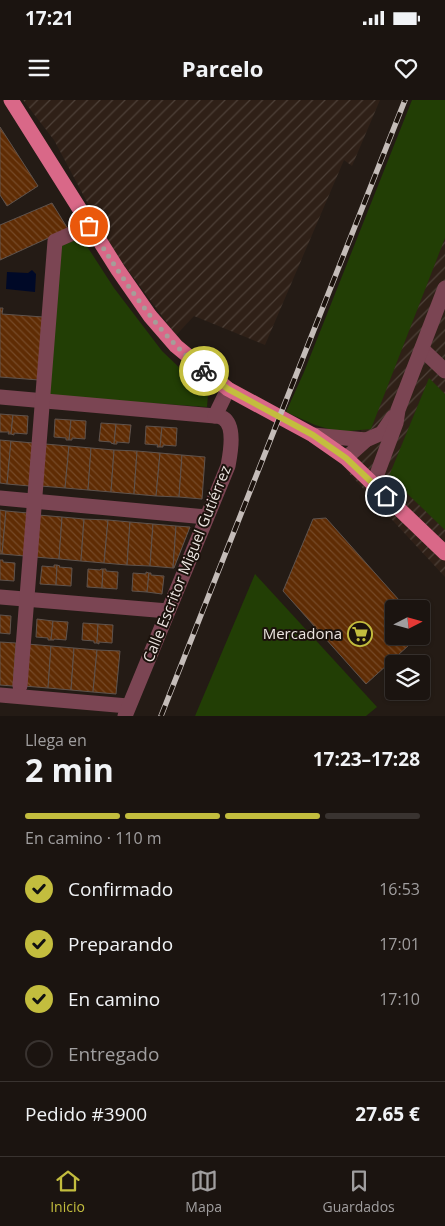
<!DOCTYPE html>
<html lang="es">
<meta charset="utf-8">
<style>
body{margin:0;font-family:"Open Sans",sans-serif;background:#28211e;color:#f1f3f6;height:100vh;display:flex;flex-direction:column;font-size:19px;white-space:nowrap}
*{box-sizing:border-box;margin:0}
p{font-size:16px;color:#a09e9f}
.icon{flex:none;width:28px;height:28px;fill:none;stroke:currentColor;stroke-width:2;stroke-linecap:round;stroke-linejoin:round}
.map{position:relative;height:616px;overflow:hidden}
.drawer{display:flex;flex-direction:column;background:#1b1410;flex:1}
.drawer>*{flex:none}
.needle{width:32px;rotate:84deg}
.tools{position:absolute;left:385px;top:500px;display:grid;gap:10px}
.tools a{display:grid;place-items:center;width:45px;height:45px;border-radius:5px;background:#1b1410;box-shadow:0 1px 4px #0004,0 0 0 1px #393330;font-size:25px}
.pin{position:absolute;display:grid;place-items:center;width:42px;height:42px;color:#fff;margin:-21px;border:2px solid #fff;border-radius:50%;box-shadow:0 1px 5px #0007}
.courier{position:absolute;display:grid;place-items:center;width:50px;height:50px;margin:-25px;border:4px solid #c3bd3e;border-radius:50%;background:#fff;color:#222;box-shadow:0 1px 6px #0007}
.overview em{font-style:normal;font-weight:700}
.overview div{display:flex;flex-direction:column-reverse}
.overview{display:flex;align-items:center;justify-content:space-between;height:85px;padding:0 25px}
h1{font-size:32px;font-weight:700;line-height:38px}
.bar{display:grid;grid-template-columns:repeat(4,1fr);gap:8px 5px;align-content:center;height:60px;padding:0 25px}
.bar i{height:6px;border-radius:4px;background:#393330}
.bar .active{background:#c3bd3e}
.bar p{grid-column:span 4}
.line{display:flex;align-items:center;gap:12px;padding:0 25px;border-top:1px solid #393330}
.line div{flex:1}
ol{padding:0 25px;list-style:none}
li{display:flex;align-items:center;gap:15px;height:55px}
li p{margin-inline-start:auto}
li .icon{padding:5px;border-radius:50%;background:#c3bd3e;color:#111;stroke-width:4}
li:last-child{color:#a09e9f}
li i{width:28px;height:28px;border:2px solid #393330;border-radius:50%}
.status{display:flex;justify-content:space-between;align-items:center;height:35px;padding:0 25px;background:#1b1410;direction:ltr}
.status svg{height:14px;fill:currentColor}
header{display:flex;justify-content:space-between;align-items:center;height:65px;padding:0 25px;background:#1b1410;font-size:22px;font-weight:700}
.menu{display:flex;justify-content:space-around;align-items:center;height:70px;border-top:1px solid #393330;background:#1b1410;font-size:14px;color:#a09e9f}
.menu a{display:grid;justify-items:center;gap:2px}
.menu .active{color:#c3bd3e}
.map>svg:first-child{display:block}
.industrial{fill:url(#industrial-furrows)}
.green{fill:#223e05}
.water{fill:#000927}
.building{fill:url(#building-back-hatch);stroke:#5f534d}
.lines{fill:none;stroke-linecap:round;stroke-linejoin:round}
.minor{stroke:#7b4553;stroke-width:15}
.major{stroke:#d96888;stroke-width:15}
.rail-casing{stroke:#c4bcb8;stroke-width:5.5}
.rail{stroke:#1b120c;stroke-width:4;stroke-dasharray:11;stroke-linecap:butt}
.done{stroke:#a59e99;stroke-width:5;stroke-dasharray:0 9}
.route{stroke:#c3bd3e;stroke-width:6}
.labels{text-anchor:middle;stroke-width:4;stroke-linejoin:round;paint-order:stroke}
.street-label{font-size:15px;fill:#ebe4e0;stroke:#1b120c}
.poi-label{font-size:15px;fill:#ebe4e0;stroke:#1b120c;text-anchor:end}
</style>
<div class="status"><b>17:21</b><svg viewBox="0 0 49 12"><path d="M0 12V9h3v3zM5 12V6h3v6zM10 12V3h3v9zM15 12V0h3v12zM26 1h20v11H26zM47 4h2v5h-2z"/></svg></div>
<header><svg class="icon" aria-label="menu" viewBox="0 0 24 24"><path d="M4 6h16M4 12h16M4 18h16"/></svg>Parcelo<svg class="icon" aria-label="heart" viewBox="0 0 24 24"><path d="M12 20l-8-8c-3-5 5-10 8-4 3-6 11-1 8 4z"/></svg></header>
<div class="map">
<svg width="445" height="616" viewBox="0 0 445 616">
<defs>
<pattern id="industrial-furrows" width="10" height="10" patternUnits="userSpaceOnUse" patternTransform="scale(1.25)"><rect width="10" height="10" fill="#2f2017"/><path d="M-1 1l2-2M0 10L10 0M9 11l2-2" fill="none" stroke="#4d4038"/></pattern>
<pattern id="building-back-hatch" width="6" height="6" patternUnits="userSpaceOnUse" patternTransform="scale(1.25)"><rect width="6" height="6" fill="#5f2c04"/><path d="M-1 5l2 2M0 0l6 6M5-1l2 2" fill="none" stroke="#764a28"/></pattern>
</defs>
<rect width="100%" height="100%" fill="#241b15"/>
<g class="industrial">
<polygon points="23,0 380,0 352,66 344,60 265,245 194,216 176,235 111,147 54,40"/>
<polygon points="445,116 445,477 346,370"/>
</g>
<g class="green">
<polygon points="412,0 445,0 445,138 371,329 339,332 315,325 286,312 304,272"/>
<polygon points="81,137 114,188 162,251 208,295 207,307 48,296 60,141"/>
<polygon points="429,278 445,294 445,430 389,376"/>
<polygon points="255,474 377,607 366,616 195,616"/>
</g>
<polygon class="water" points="32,170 36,174 35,192 6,189 7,172 28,173"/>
<g class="building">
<polygon points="0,27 38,86 7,106 0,95"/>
<polygon points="52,103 68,129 0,160 0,125"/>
<polygon points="0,208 3,208 2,214 43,217 39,280 0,277"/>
<polygon points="0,314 13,315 11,334 8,334 9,332 0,332"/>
<polygon points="13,315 28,316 27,334 14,333 14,335 11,334"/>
<polygon points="55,319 71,320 69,340 66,340 66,338 54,337"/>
<polygon points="71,320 86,321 85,339 72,338 72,340 69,340"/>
<polygon points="101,323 116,324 114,344 111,343 111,342 99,341"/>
<polygon points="116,324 131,325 129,343 117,342 117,344 114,344"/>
<polygon points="146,326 162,327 160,347 157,347 158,345 145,344"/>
<polygon points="162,327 177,328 176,346 163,345 163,347 160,347"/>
<polygon points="0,340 11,341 7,384 0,383"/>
<polygon points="11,341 33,343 30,386 7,384"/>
<polygon points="45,344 69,346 65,388 41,386"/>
<polygon points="69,346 91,348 88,390 65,388"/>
<polygon points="91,348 114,350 111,392 88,390"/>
<polygon points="114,350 137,351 134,394 111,392"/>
<polygon points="137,351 160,353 156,396 134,394"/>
<polygon points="160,353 182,355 179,397 156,396"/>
<polygon points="182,355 205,357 202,399 179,397"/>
<polygon points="0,410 6,411 2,454 0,454"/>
<polygon points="6,411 28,413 25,456 2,454"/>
<polygon points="38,415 62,417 59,459 35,457"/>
<polygon points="62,417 84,419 81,461 59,459"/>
<polygon points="326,418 407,509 394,509 394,536 419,536 366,584 283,491 313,419"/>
<polygon points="84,419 108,420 104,463 81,461"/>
<polygon points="108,420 130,422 127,465 104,463"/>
<polygon points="130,422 153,424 150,466 127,465"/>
<polygon points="153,424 176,426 173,468 150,466"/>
<polygon points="176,426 190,427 174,468 173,468"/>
<polygon points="0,460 3,460 3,462 15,463 14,481 0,480"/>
<polygon points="54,465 57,465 56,485 40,484 42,466 54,467"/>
<polygon points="57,465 60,466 59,467 72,468 71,486 56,485"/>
<polygon points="88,469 100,470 101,469 103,469 102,488 87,487"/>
<polygon points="103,469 106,469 106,471 118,472 117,489 102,488"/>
<polygon points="146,472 149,473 147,492 132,491 133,473 146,474"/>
<polygon points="149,473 151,473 151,475 164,476 162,494 147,492"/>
<polygon points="0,515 11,516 10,534 0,533"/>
<polygon points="37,519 53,521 51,540 48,540 48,538 36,537"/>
<polygon points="53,521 68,522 66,540 54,539 54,540 51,540"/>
<polygon points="83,523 98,524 97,543 94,543 94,541 82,540"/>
<polygon points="98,524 113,525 112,543 99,542 99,544 97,543"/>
<polygon points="0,542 16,543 13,586 0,585"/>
<polygon points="27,544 51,546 48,588 24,586"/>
<polygon points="51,546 74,548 71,590 48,588"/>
<polygon points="74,548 97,550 93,592 71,590"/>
<polygon points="97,550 120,551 116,594 93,592"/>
</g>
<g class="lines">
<g class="minor">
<polyline points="422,249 445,271"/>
<polyline points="0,297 215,316"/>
<polyline points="313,335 366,340"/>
<polyline points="346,358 366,340 382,333 393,317"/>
<polyline points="373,385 396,323 398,310 445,188"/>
<polyline points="0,398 206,417"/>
<polyline points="0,497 168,511"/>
<polyline points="20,586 55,141 89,126"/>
<polyline points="0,595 128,606"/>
<path d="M125,616L228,366C230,355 236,326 223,318C221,317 218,316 215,316L228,289"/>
</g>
<polyline class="major" points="11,0 118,170 150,216 176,246 228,289 313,335 346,358 445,453"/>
<defs>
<polyline id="rail" points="161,616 405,0"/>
</defs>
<use href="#rail" class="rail-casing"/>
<use href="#rail" class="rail"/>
</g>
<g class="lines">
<path class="done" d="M89,126C123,178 155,232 204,271"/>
<polyline class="route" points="204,271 228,289 313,335 346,358 386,396"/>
</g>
<defs>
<symbol id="supermarket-ring" viewBox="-11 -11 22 22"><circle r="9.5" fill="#1b120c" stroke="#c3bd3e" stroke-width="1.5"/><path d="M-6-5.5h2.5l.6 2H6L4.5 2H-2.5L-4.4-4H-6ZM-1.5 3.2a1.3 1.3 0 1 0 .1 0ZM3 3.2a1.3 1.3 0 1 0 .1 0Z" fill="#c3bd3e"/></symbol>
</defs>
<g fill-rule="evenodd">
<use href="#supermarket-ring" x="346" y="520" width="28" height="28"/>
</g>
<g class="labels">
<g class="street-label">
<text transform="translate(187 464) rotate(-68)" y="5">Calle Escritor Miguel Gutiérrez</text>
</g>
<g class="poi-label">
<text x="342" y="539">Mercadona</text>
</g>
</g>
</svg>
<div class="tools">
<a><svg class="needle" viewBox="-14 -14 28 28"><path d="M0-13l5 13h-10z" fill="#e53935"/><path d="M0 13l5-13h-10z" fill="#a09e9f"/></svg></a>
<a><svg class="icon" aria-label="layers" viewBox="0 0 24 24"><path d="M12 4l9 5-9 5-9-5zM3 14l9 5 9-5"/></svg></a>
</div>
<div class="pin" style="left:89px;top:126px;background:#ea580c"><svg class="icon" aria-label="bag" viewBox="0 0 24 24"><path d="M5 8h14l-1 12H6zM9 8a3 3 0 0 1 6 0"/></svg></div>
<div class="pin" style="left:386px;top:396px;background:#1f2937"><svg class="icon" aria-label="home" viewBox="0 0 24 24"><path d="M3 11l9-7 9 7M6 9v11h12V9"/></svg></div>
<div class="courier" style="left:204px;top:271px"><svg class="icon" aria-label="bike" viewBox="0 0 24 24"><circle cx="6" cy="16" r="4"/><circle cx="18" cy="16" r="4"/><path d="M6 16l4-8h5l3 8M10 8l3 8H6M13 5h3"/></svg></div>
</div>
<section class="drawer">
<div class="overview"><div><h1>2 min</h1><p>Llega en</p></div><em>17:23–17:28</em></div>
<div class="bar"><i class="active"></i><i class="active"></i><i class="active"></i><i></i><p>En camino · 110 m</p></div>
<ol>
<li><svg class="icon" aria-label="check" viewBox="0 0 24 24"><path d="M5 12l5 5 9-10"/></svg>Confirmado<p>16:53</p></li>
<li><svg class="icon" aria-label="check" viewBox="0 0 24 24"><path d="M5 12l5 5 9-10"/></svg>Preparando<p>17:01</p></li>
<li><svg class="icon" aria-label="check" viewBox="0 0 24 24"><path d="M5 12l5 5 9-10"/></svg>En camino<p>17:10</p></li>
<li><i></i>Entregado</li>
</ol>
<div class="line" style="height:65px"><div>Pedido #3900</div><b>27.65 €</b></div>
</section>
<nav class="menu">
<a class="active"><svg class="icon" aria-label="home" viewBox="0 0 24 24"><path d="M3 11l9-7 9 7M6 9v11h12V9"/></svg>Inicio</a>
<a><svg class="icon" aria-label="map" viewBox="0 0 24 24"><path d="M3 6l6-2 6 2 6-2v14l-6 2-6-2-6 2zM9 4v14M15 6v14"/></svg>Mapa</a>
<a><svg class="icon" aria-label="saved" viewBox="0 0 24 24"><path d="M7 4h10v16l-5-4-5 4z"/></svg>Guardados</a>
</nav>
